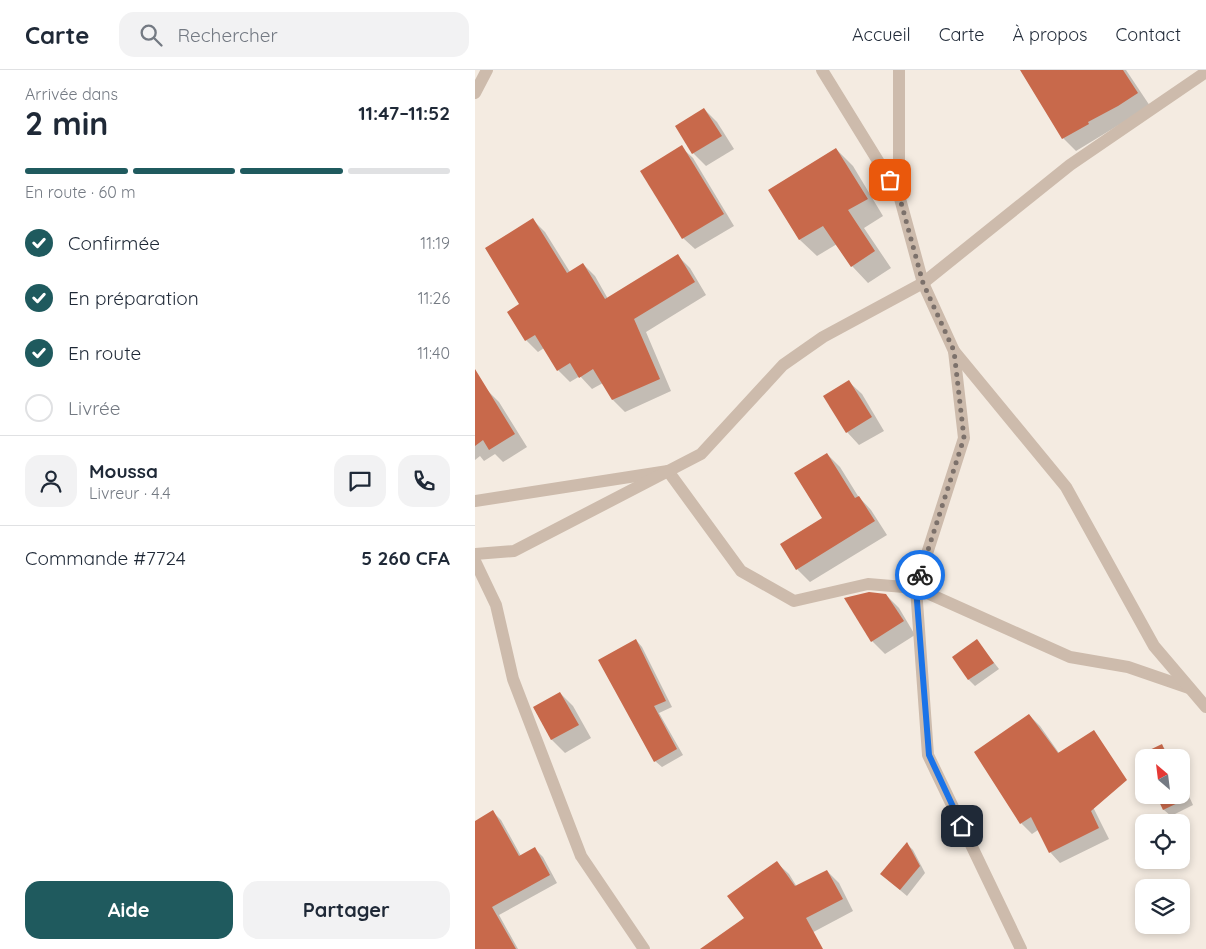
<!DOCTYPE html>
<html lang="fr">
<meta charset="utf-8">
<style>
body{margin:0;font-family:Quicksand,sans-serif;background:#f2f2f3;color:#1f2937;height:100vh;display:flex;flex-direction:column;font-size:19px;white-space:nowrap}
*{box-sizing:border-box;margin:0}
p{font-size:16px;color:#747a83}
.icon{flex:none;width:28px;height:28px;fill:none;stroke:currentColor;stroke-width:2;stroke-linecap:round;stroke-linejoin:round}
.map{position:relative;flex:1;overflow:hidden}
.panel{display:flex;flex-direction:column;background:#fff;width:475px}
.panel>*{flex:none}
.needle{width:32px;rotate:332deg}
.buttons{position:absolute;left:660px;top:679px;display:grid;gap:10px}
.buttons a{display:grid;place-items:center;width:55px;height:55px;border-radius:10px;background:#fff;box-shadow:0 2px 8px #0003;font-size:25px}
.pin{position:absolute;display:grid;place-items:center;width:42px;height:42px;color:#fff;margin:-21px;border-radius:10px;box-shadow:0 2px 8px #0006}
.courier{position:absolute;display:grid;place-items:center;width:50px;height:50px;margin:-25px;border:4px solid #1a73e8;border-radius:50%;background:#fff;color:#222;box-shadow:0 1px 6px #0007}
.summary em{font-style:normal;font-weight:700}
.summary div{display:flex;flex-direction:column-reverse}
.summary{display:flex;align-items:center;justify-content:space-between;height:85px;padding:0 25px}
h1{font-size:32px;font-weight:700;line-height:38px}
.bar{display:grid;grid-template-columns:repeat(4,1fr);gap:8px 5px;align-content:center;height:60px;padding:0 25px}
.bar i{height:6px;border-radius:4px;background:#e0e1e3}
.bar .current{background:#1f5a5e}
.bar p{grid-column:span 4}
.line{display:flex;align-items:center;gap:12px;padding:0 25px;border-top:1px solid #e0e1e3}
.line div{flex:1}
.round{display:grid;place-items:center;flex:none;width:52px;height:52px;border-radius:15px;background:#f2f2f3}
ol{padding:0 25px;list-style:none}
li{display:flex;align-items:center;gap:15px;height:55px}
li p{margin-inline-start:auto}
li .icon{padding:5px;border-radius:50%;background:#1f5a5e;color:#fff;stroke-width:4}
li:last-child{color:#747a83}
li i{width:28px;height:28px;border:2px solid #e0e1e3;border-radius:50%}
.button{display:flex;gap:10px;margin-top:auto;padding:10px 25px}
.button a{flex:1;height:58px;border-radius:15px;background:#1f5a5e;color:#fff;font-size:20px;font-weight:700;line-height:58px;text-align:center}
.button a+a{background:#f2f2f3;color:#1f2937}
header{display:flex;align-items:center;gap:30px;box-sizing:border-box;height:70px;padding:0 25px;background:#fff;border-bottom:1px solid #e0e1e3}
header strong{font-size:24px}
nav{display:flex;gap:28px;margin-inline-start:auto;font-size:18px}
.search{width:350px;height:45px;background:#f2f2f3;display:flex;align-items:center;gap:12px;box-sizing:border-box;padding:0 18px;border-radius:15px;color:#747a83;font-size:19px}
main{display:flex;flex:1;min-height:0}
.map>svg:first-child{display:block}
.shadow{fill:#0003}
.building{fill:#c8694b}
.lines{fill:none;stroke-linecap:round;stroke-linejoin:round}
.service{stroke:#cdbbac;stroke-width:12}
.minor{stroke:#cdbbac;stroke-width:12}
.done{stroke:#7c716b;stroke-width:5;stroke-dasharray:0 9}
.route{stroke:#1a73e8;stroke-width:6}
</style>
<header>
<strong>Carte</strong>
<div class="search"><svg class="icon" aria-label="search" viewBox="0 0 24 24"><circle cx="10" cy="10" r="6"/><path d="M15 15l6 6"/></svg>Rechercher</div>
<nav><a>Accueil</a><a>Carte</a><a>À propos</a><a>Contact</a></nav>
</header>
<main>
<section class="panel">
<div class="summary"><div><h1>2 min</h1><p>Arrivée dans</p></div><em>11:47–11:52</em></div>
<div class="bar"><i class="current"></i><i class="current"></i><i class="current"></i><i></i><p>En route · 60 m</p></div>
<ol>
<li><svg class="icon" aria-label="check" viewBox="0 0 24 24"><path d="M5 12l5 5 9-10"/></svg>Confirmée<p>11:19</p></li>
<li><svg class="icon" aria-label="check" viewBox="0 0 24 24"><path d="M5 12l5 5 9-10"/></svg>En préparation<p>11:26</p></li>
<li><svg class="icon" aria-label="check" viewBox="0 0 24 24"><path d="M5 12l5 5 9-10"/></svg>En route<p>11:40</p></li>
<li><i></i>Livrée</li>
</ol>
<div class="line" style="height:90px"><a class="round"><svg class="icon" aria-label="person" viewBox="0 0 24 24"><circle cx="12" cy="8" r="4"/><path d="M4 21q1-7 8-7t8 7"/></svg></a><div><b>Moussa</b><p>Livreur · 4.4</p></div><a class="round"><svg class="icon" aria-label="chat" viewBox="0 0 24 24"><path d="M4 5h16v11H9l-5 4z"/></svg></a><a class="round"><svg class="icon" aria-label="phone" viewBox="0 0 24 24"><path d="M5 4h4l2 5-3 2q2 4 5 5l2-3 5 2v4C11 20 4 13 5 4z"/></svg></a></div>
<div class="line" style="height:65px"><div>Commande #7724</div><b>5 260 CFA</b></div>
<div class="button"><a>Aide</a><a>Partager</a></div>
</section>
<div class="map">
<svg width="731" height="879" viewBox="0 0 731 879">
<rect width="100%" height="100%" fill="#f4ebe1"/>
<g class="shadow">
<polygon points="547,0 651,0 675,36 601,81 588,68"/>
<polygon points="229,39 242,52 259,79 231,96 218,83"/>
<polygon points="206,77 218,88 259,156 220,179 208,168"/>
<polygon points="361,79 378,96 408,146 389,158 416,198 393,213 377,196 362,174 342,186 325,170 295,120"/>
<polygon points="58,150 70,162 95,202 108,194 120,206 133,229 203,186 215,198 231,225 171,262 196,321 150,342 138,330 128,313 117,319 105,306 95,312 83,300 69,278 63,282 51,270 46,235"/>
<polygon points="374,312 387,324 409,361 384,375 372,362"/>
<polygon points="11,319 24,332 52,377 28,392 20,384 9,391 5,386 0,390 0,326"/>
<polygon points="352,384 365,397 383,426 396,440 412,465 335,512 322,499 348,449"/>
<polygon points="411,525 424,538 440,565 410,584 397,571"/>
<polygon points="161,570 167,577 197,637 184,643 208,685 187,697 180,691"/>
<polygon points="502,571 524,599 500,616 494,610 479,587"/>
<polygon points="85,623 98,636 116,668 90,683 77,670 59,638"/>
<polygon points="554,645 565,656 584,683 596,693 634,769 585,793 575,782 563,760 557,764 546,753"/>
<polygon points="687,675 696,688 669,688"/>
<polygon points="706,709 718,735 696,746 689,740 682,725 706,725"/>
<polygon points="18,742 26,750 46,786 60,779 68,787 82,813 24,845 43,879 0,879 0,752"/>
<polygon points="432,774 438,780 450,803 432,826 413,810"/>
<polygon points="302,793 314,804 322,817 352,801 364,813 378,841 329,867"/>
</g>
<g class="building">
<polygon points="545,0 648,0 663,23 643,36 613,52 614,54 587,69"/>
<polygon points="229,38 247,66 217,84 200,56"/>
<polygon points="207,75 249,144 207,169 165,101"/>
<polygon points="361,78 393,129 373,140 400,181 376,197 348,156 324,170 293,120"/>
<polygon points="58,148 92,203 108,193 130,229 203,184 220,212 159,249 185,309 137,330 118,299 104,308 95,293 82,301 60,265 50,271 32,242 44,234 10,178"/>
<polygon points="0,299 40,364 14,380 8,370 0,376"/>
<polygon points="374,310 397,347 371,363 348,326"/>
<polygon points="352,383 380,428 384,426 400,451 321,500 305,474 347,448 319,403"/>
<polygon points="394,522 411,524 429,551 396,572 369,528"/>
<polygon points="161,569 191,631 179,636 202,679 179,692 123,590"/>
<polygon points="502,569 519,593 493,610 477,587"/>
<polygon points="85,622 104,655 76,670 58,637"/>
<polygon points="554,644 583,683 619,660 652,710 616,741 624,758 574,783 556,747 545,754 499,682"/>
<polygon points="687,674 693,688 669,688 669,700 662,686"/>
<polygon points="706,714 713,728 688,740 681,725 706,725"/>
<polygon points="18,740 44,786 60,777 75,805 17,837 41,879 0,879 0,751"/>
<polygon points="432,772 445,796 425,820 405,804"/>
<polygon points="302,791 320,816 352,800 368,829 331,848 348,879 225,879 269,848 252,826"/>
</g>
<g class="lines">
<g class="service">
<polyline points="347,0 424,125"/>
<polyline points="479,281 489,368 441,518 453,685 546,879"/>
<polyline points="0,431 193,401 266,501 319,531 393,514 441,518 595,587 653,597 714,618"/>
<polyline points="0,491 21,535 38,609 106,786 169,879"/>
</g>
<g class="minor">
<polyline points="424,0 424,125 448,213 479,281 591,417 679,576 731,637"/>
<polyline points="0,23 12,0"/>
<polyline points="0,484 39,481 226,384 308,295 348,267 448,213 595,95 731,2"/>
</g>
</g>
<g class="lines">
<polyline class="done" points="415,110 424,125 448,213 479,281 489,368 445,505"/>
<polyline class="route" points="445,505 441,518 454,685 487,756"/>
</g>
</svg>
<div class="buttons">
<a><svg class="needle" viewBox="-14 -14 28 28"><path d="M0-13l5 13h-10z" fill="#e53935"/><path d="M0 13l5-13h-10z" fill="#747a83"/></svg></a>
<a><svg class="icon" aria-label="locate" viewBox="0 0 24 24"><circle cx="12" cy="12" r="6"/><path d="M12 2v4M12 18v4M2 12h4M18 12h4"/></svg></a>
<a><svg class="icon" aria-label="layers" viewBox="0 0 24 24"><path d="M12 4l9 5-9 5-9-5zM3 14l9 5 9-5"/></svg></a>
</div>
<div class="pin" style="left:415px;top:110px;background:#ea580c"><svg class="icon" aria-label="bag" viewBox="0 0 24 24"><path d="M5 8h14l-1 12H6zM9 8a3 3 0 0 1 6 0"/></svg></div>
<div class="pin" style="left:487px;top:756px;background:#1f2937"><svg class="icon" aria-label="home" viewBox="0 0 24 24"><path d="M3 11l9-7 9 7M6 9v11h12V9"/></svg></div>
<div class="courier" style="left:445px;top:505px"><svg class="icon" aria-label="bike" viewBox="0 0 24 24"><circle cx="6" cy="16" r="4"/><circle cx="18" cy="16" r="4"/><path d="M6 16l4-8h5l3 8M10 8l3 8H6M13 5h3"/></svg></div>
</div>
</main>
